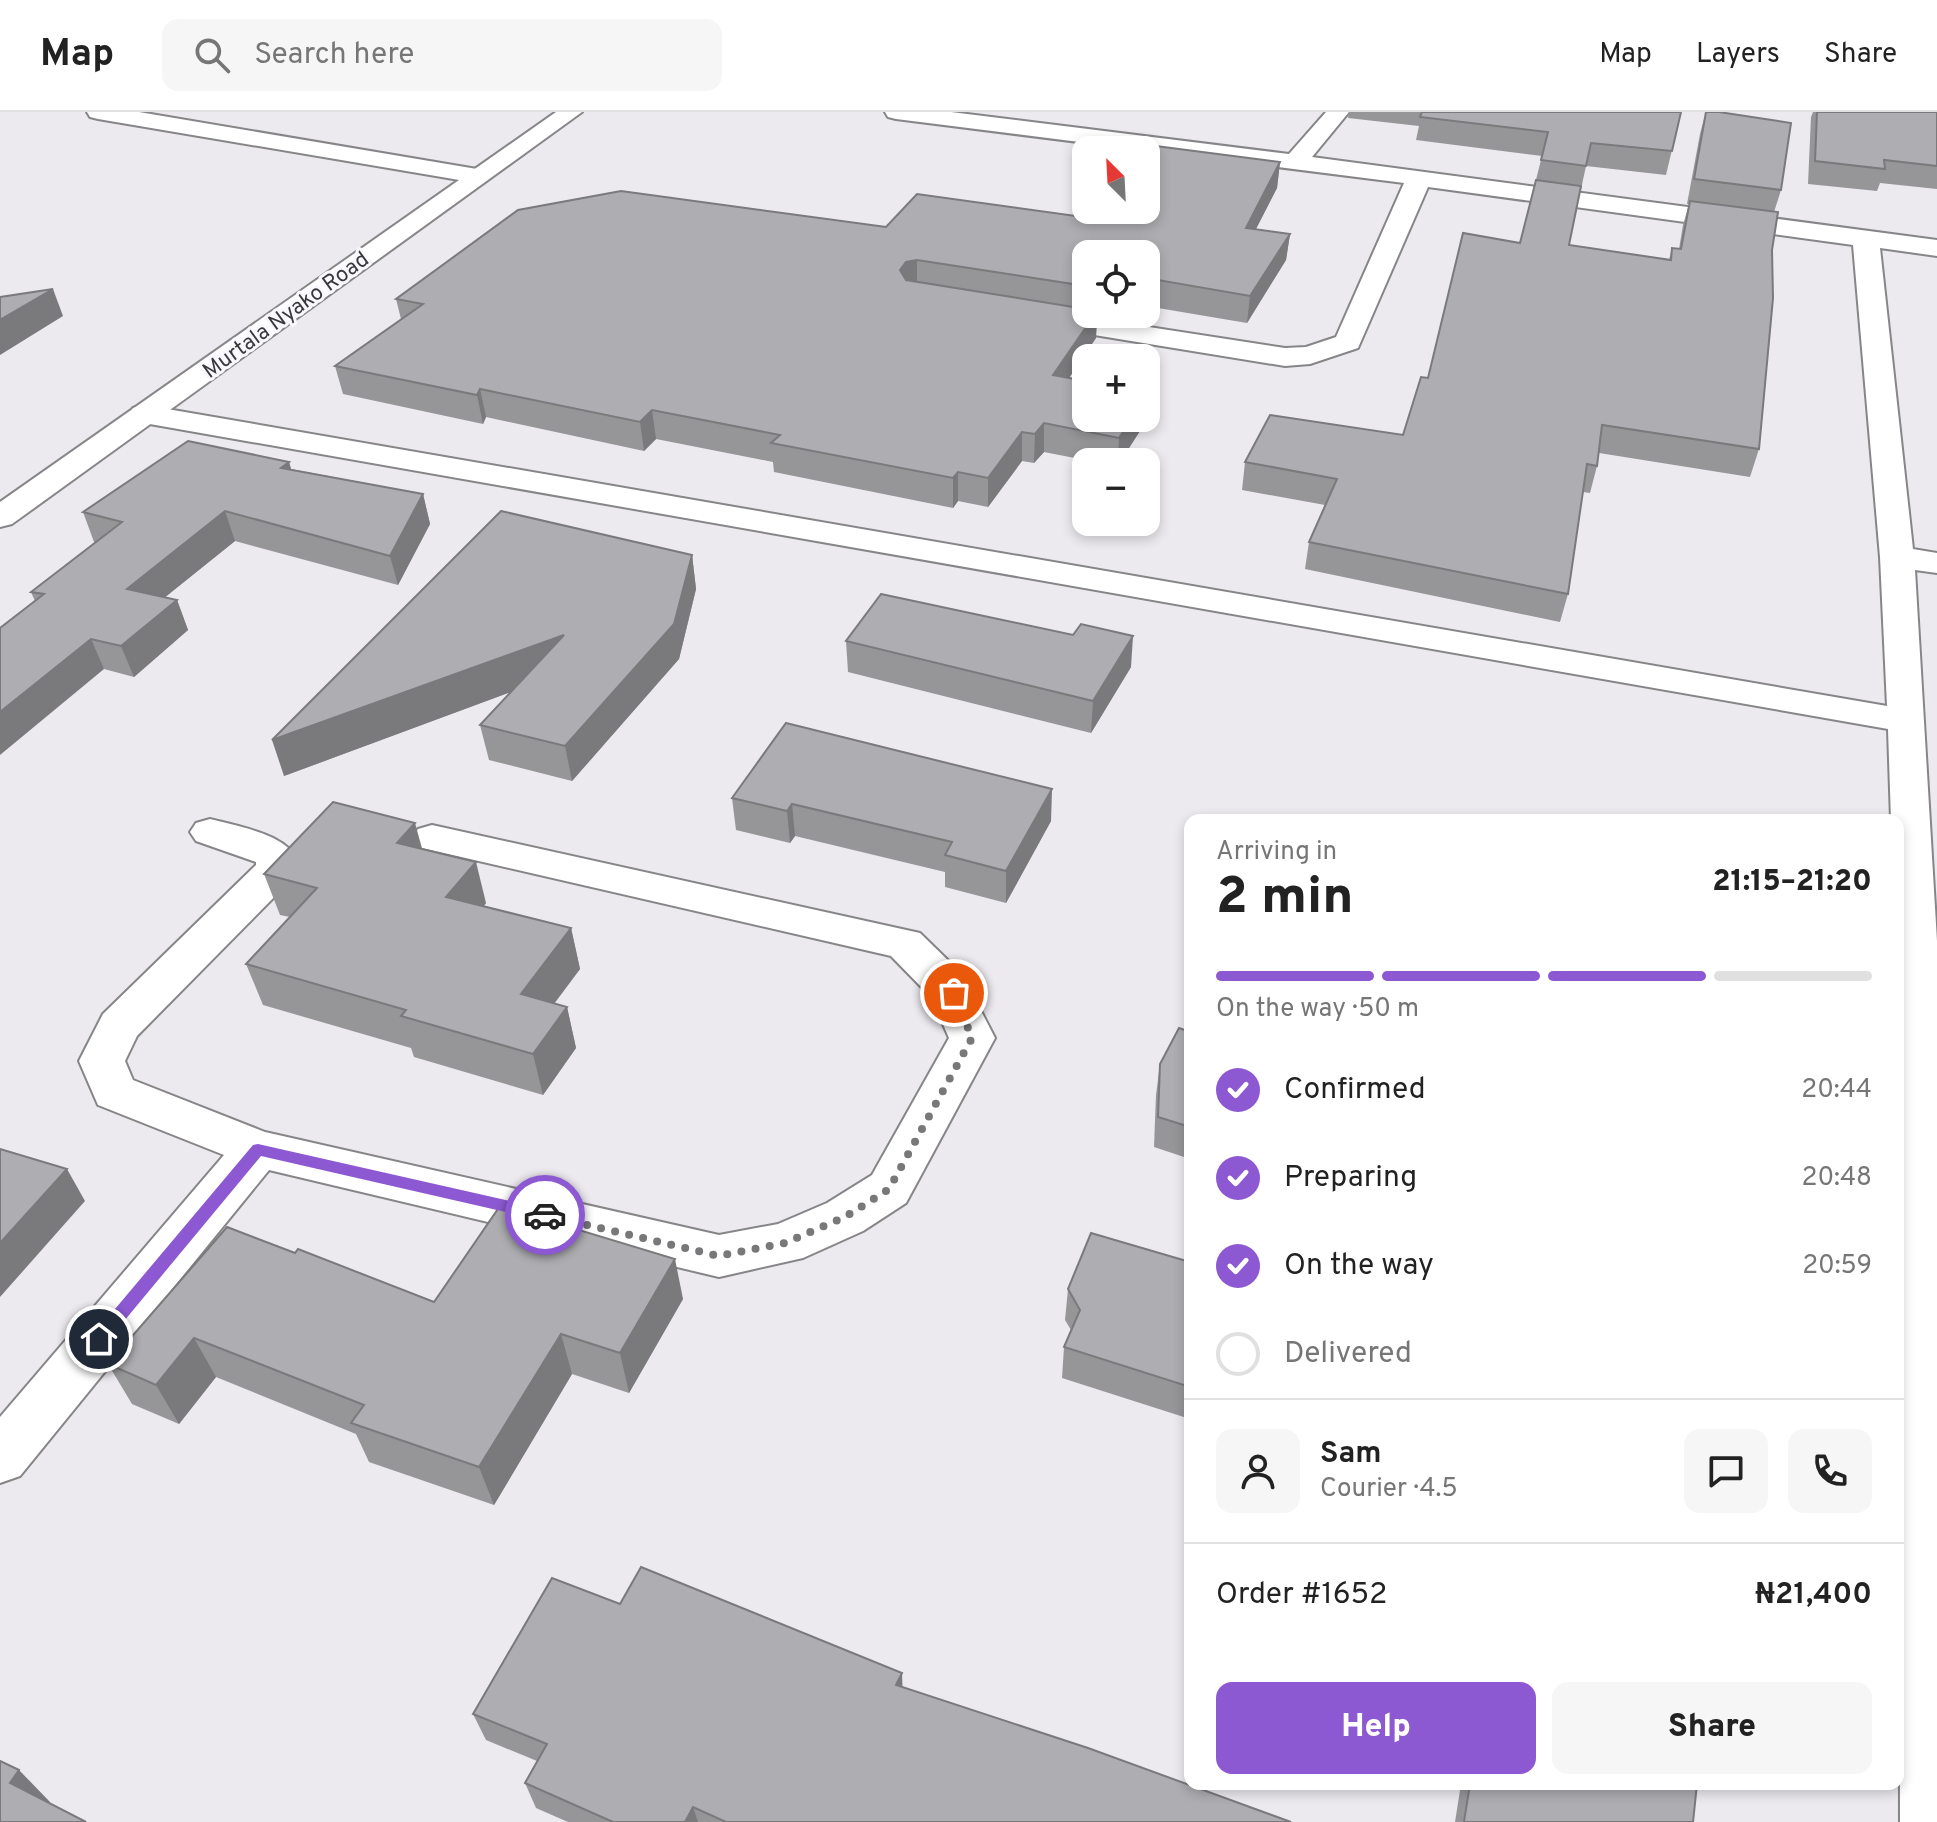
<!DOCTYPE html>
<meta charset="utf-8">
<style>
body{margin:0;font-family:Overpass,sans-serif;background:#f6f6f6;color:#222;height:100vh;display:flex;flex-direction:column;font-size:30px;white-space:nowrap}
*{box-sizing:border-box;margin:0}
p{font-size:26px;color:#767676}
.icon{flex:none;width:44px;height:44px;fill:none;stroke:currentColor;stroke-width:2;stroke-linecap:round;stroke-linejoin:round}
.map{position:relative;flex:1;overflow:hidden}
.details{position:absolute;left:1184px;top:702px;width:720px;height:976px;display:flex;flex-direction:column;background:#fff;border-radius:16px;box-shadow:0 4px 12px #0003}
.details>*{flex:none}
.needle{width:52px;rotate:336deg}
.tools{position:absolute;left:1072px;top:24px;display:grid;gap:16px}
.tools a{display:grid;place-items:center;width:88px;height:88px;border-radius:16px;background:#fff;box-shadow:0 4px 12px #0003;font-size:40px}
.pin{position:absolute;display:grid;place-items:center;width:68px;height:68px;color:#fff;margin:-34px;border:4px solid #fff;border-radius:50%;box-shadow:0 2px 8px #0007}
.courier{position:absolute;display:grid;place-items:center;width:80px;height:80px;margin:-40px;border:6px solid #8d59d2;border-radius:50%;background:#fff;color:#222;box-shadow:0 2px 10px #0007}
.headline em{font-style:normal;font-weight:800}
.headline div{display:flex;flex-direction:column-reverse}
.headline{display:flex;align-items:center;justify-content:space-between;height:136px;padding:0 32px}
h1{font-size:52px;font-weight:800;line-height:60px}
.bar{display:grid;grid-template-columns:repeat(4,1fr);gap:12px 8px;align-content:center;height:96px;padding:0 32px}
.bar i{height:10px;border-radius:6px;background:#e0e0e0}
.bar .on{background:#8d59d2}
.bar p{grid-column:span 4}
.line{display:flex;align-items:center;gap:20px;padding:0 32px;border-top:2px solid #e0e0e0}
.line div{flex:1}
.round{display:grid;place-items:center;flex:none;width:84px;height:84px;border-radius:16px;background:#f6f6f6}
ol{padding:0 32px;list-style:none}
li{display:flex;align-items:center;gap:24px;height:88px}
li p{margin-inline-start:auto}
li .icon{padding:8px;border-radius:50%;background:#8d59d2;color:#fff;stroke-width:4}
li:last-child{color:#767676}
li i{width:44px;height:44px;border:4px solid #e0e0e0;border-radius:50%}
.button{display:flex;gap:16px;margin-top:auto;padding:16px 32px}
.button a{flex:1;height:92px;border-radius:16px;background:#8d59d2;color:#fff;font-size:32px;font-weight:800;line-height:92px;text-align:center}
.button a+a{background:#f6f6f6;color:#222}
header{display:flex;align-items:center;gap:48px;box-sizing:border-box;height:112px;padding:0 40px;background:#fff;border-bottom:2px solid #e0e0e0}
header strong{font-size:38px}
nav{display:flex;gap:44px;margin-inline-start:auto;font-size:28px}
.search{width:560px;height:72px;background:#f6f6f6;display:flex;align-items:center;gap:20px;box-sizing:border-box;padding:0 28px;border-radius:16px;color:#767676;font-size:30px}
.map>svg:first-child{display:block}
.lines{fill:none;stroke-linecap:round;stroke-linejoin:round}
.street-casing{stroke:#868588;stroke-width:4}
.secondary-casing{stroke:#868588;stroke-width:4}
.street{fill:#fff;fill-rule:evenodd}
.secondary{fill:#fff;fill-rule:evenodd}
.wall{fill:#969598}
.shaded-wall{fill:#7a797c}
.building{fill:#aeadb1;stroke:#7a797c;stroke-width:2}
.route{fill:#8d59d2}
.done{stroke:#787779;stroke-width:8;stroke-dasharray:0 14.4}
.labels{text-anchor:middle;stroke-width:6;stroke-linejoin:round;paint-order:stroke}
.far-street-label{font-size:22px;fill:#39393a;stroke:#f9f8fc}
</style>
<header>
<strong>Map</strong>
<div class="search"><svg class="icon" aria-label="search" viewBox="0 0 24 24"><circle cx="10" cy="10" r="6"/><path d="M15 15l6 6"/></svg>Search here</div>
<nav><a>Map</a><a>Layers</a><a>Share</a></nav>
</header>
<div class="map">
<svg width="1937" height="1710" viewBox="0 0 1937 1710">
<rect width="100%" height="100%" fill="#eceaef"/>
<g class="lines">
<defs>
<g id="street">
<polygon points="87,0 139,0 477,57 486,59 489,64 486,69 477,71 98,7 90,5"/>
<polygon points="885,0 951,0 1289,42 1326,0 1349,0 1312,45 1937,128 1937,144 1880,136 1913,437 1937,441 1937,461 1915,458 1937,829 1937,1710 1900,1710 1898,708 1891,708 1888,617 144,311 133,308 129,302 133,296 144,293 1887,594 1880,445 1853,133 1428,75 1358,236 1310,252 1285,254 1039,214 1029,212 1025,206 1029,200 1039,198 1285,236 1306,235 1336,225 1404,71 896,7 888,5"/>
<path d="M210,707C237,714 316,727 292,767L137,924L125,949L133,968L265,1020L719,1123L778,1112L827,1091L872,1063L949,926L931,885L891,844L418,735L412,726L418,717L432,713L920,821L962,862L995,926L906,1091L863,1119L803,1146L719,1165L269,1058L20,1364L0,1371V1305L224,1043L98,993L79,949L103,902L256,753V750L196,729L190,720L196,711Z"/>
</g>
<polygon id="secondary" points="556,0 582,0 12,412 0,415 0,390"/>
</defs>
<use href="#street" class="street-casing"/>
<use href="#secondary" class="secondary-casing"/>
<use href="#street" class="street"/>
<use href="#secondary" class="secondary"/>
</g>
<g class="wall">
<polygon points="1349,0 1681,0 1666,63 1586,54 1569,133 1669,148 1672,136 1679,137 1683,113 1689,92 1687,92 1700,22 1706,0 1781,78 1774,100 1759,337 1750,365 1599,341 1597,354 1590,381 1583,380 1568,482 1560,510 1305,457 1309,430 1325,393 1242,378 1245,350 1403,323 1428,266 1520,131 1542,44 1416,28 1419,14 1348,6"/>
<polygon points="1813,0 1937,0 1937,77 1880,71 1877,79 1808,72 1811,5"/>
<polygon points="1280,50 1277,76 1256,117 1290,122 1286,148 1247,211 1146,194 1146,142 1086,142 1086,202 1112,202 1110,205 1097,203 1096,226 1069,266 1150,280 1147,308 1120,350 1095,350 1044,340 1034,351 1022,349 988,395 958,389 953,396 774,360 773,350 656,327 644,339 486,305 483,312 343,282 335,254 401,207 396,187 886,115 1090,106"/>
<polygon points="289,350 291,357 423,382 430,412 398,473 235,429 165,485 177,488 188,518 134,565 104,557 35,489 31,480 96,430 94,430 83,400"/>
<polygon points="692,443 696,477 679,547 572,669 489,648 480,613 511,580 284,664"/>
<polygon points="846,529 1131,555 1091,621 848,560"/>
<polygon points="732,686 1051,709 1006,791 945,775 945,760 795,724 790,731 736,718"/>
<polygon points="422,737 486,791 484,794 571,816 580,857 554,891 567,895 576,936 543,983 414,945 411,936 263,893 246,852 290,805 280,803 264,762"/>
<polygon points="1190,920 1190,1047 1154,1035 1156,983 1160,952"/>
<polygon points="295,1141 434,1190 683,1187 629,1281 572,1262 494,1393 369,1350 356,1322 216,1265 179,1312 132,1292 108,1252"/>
<polygon points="1190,1150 1190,1307 1062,1266 1064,1235 1071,1218 1065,1208 1068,1177"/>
<polygon points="620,1492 903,1575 1291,1710 568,1710 536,1696 525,1671 537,1649 486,1628 473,1602"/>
<polygon points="1461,1672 1697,1672 1693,1710 1455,1710"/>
</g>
<g class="shaded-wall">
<polygon points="1280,50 1277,76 1243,142 1246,116"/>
<polygon points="1290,122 1286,148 1247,211 1250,184"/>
<polygon points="917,148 917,175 906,177 900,158 906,150"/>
<polygon points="53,177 63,204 0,243 0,208"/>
<polygon points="1095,202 1097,202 1096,226 1052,291 1053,263"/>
<polygon points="480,277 486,305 483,312 477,283"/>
<polygon points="1150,280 1147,308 1120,350 1118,350 1119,326 1132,306 1146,306 1146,285"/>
<polygon points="652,298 656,327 644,339 640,310"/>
<polygon points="1044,311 1044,340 1034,351 1035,322"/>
<polygon points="1022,320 1022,349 988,395 988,366"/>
<polygon points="289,350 297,379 281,356"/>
<polygon points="958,360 958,389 953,396 953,366"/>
<polygon points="423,382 430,412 398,473 390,444"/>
<polygon points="225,399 235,429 138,507 127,477"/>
<polygon points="692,443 696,477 679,547 572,669 565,634"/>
<polygon points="177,488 188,518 134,565 121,534"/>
<polygon points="564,523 570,558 284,664 272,628"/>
<polygon points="1133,524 1131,555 1091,621 1093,589"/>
<polygon points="91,527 104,557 0,643 0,600"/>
<polygon points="1052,677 1051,709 1006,791 1006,759"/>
<polygon points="792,692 795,724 790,731 787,699"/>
<polygon points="415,711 426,751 397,731"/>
<polygon points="476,750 486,791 458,826 446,785"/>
<polygon points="571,816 580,857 531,923 521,882"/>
<polygon points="567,895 576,936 543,983 533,942"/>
<polygon points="67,1057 85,1089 0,1185 0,1131"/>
<polygon points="675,1147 683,1187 629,1281 620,1241"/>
<polygon points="561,1222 572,1262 494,1393 479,1355"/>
<polygon points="194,1226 216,1265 179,1312 156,1273"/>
<polygon points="902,1561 903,1588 896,1573"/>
<polygon points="19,1658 50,1690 41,1702 10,1671"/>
<polygon points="693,1695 698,1710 685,1710"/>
</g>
<g class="building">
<polygon points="1422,0 1681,0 1672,39 1591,31 1586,54 1541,48 1548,20 1420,5"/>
<polygon points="1706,0 1719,0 1791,11 1781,78 1694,67"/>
<polygon points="1817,0 1937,0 1937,54 1884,48 1885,57 1815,49"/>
<polygon points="1148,33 1280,50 1246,116 1290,122 1250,184 1146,166 1146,142 1086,142 1086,174 917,148 906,150 900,158 906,168 1086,197 1086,202 1095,202 1053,263 1086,269 1086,306 1132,306 1119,326 1044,311 1035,322 1022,320 988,366 958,360 953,366 771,331 780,323 652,298 640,310 480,277 477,283 335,254 423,192 396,187 518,98 621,79 886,115 917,82 1090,106 1096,98 1146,98 1146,38 1144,38"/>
<polygon points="1536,68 1581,74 1569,133 1671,148 1672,136 1681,137 1690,89 1778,100 1772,138 1773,186 1759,337 1602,313 1597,354 1587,352 1568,482 1309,430 1337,367 1245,350 1270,303 1403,323 1421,265 1428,266 1463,121 1520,131"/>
<polygon points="53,177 0,208 0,185"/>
<polygon points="188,329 289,350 281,356 423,382 390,444 225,399 127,477 177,488 121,534 91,527 0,600 0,516 44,482 31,480 122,410 83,400"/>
<polygon points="501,399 692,443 674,512 565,634 480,613 564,523 272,628"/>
<polygon points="881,482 1073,523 1081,512 1133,524 1093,589 846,529"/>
<polygon points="786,611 1052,677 1006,759 945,743 952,730 792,692 787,699 732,686"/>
<polygon points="333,690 415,711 397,731 476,750 446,785 571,816 521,882 567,895 533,942 401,904 406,898 246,852 317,776 264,762"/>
<polygon points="1179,916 1190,920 1190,1015 1158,1005 1160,952"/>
<polygon points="0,1037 67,1057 0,1131"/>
<polygon points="500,1094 675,1147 620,1241 561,1222 479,1355 351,1311 364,1293 194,1226 156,1273 108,1252 227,1115 295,1141 298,1137 434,1190"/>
<polygon points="1091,1121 1190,1150 1190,1275 1064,1235 1080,1198 1068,1177"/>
<polygon points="641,1455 902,1561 896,1573 1088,1636 1291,1710 726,1710 693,1695 685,1710 613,1710 525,1671 547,1632 473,1602 552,1466 620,1492"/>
<polygon points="0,1649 19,1658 10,1671 86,1710 0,1710"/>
<polygon points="1470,1672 1697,1672 1693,1710 1464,1710"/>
</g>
<polygon class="route" points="258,1032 545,1097 552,1103 545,1109 261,1044 105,1232 94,1232 94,1222 253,1033"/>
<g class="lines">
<polyline class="done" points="545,1103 719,1144 785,1131 845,1105 889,1077 972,926 954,881"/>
</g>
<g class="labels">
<g class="far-street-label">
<text transform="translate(285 202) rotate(-36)" y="8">Murtala Nyako Road</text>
</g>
</g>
</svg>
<div class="tools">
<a><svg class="needle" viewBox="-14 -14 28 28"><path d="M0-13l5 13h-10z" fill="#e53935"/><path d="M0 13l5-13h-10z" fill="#767676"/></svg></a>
<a><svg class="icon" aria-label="locate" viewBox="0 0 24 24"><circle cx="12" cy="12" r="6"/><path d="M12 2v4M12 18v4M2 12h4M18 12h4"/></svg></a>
<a>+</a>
<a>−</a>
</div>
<div class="pin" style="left:954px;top:881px;background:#ea580c"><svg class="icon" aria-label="bag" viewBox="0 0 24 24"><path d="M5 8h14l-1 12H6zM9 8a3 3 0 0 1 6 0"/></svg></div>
<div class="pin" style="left:99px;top:1227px;background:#1f2937"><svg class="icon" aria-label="home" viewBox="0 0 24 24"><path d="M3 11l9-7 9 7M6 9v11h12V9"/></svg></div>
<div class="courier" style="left:545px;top:1103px"><svg class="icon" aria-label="car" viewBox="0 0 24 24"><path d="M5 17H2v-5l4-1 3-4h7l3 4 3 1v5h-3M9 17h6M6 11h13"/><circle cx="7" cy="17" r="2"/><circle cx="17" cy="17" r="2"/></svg></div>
<section class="details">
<div class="headline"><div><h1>2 min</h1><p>Arriving in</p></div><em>21:15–21:20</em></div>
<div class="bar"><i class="on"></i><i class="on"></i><i class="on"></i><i></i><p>On the way · 50 m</p></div>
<ol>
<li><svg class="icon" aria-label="check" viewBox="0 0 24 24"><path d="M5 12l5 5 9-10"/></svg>Confirmed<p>20:44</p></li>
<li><svg class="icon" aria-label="check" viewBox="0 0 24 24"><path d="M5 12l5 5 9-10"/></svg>Preparing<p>20:48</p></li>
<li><svg class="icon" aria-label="check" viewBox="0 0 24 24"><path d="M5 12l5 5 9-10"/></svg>On the way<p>20:59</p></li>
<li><i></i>Delivered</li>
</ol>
<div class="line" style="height:144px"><a class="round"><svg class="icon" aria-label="person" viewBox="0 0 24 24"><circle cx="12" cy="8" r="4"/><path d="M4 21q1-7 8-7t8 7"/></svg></a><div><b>Sam</b><p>Courier · 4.5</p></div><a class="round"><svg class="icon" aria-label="chat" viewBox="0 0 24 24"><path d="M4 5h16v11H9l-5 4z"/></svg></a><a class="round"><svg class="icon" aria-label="phone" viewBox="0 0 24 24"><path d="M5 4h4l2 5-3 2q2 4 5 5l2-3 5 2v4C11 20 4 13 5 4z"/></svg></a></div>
<div class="line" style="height:104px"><div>Order #1652</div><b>₦21,400</b></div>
<div class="button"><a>Help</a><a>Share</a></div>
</section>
</div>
